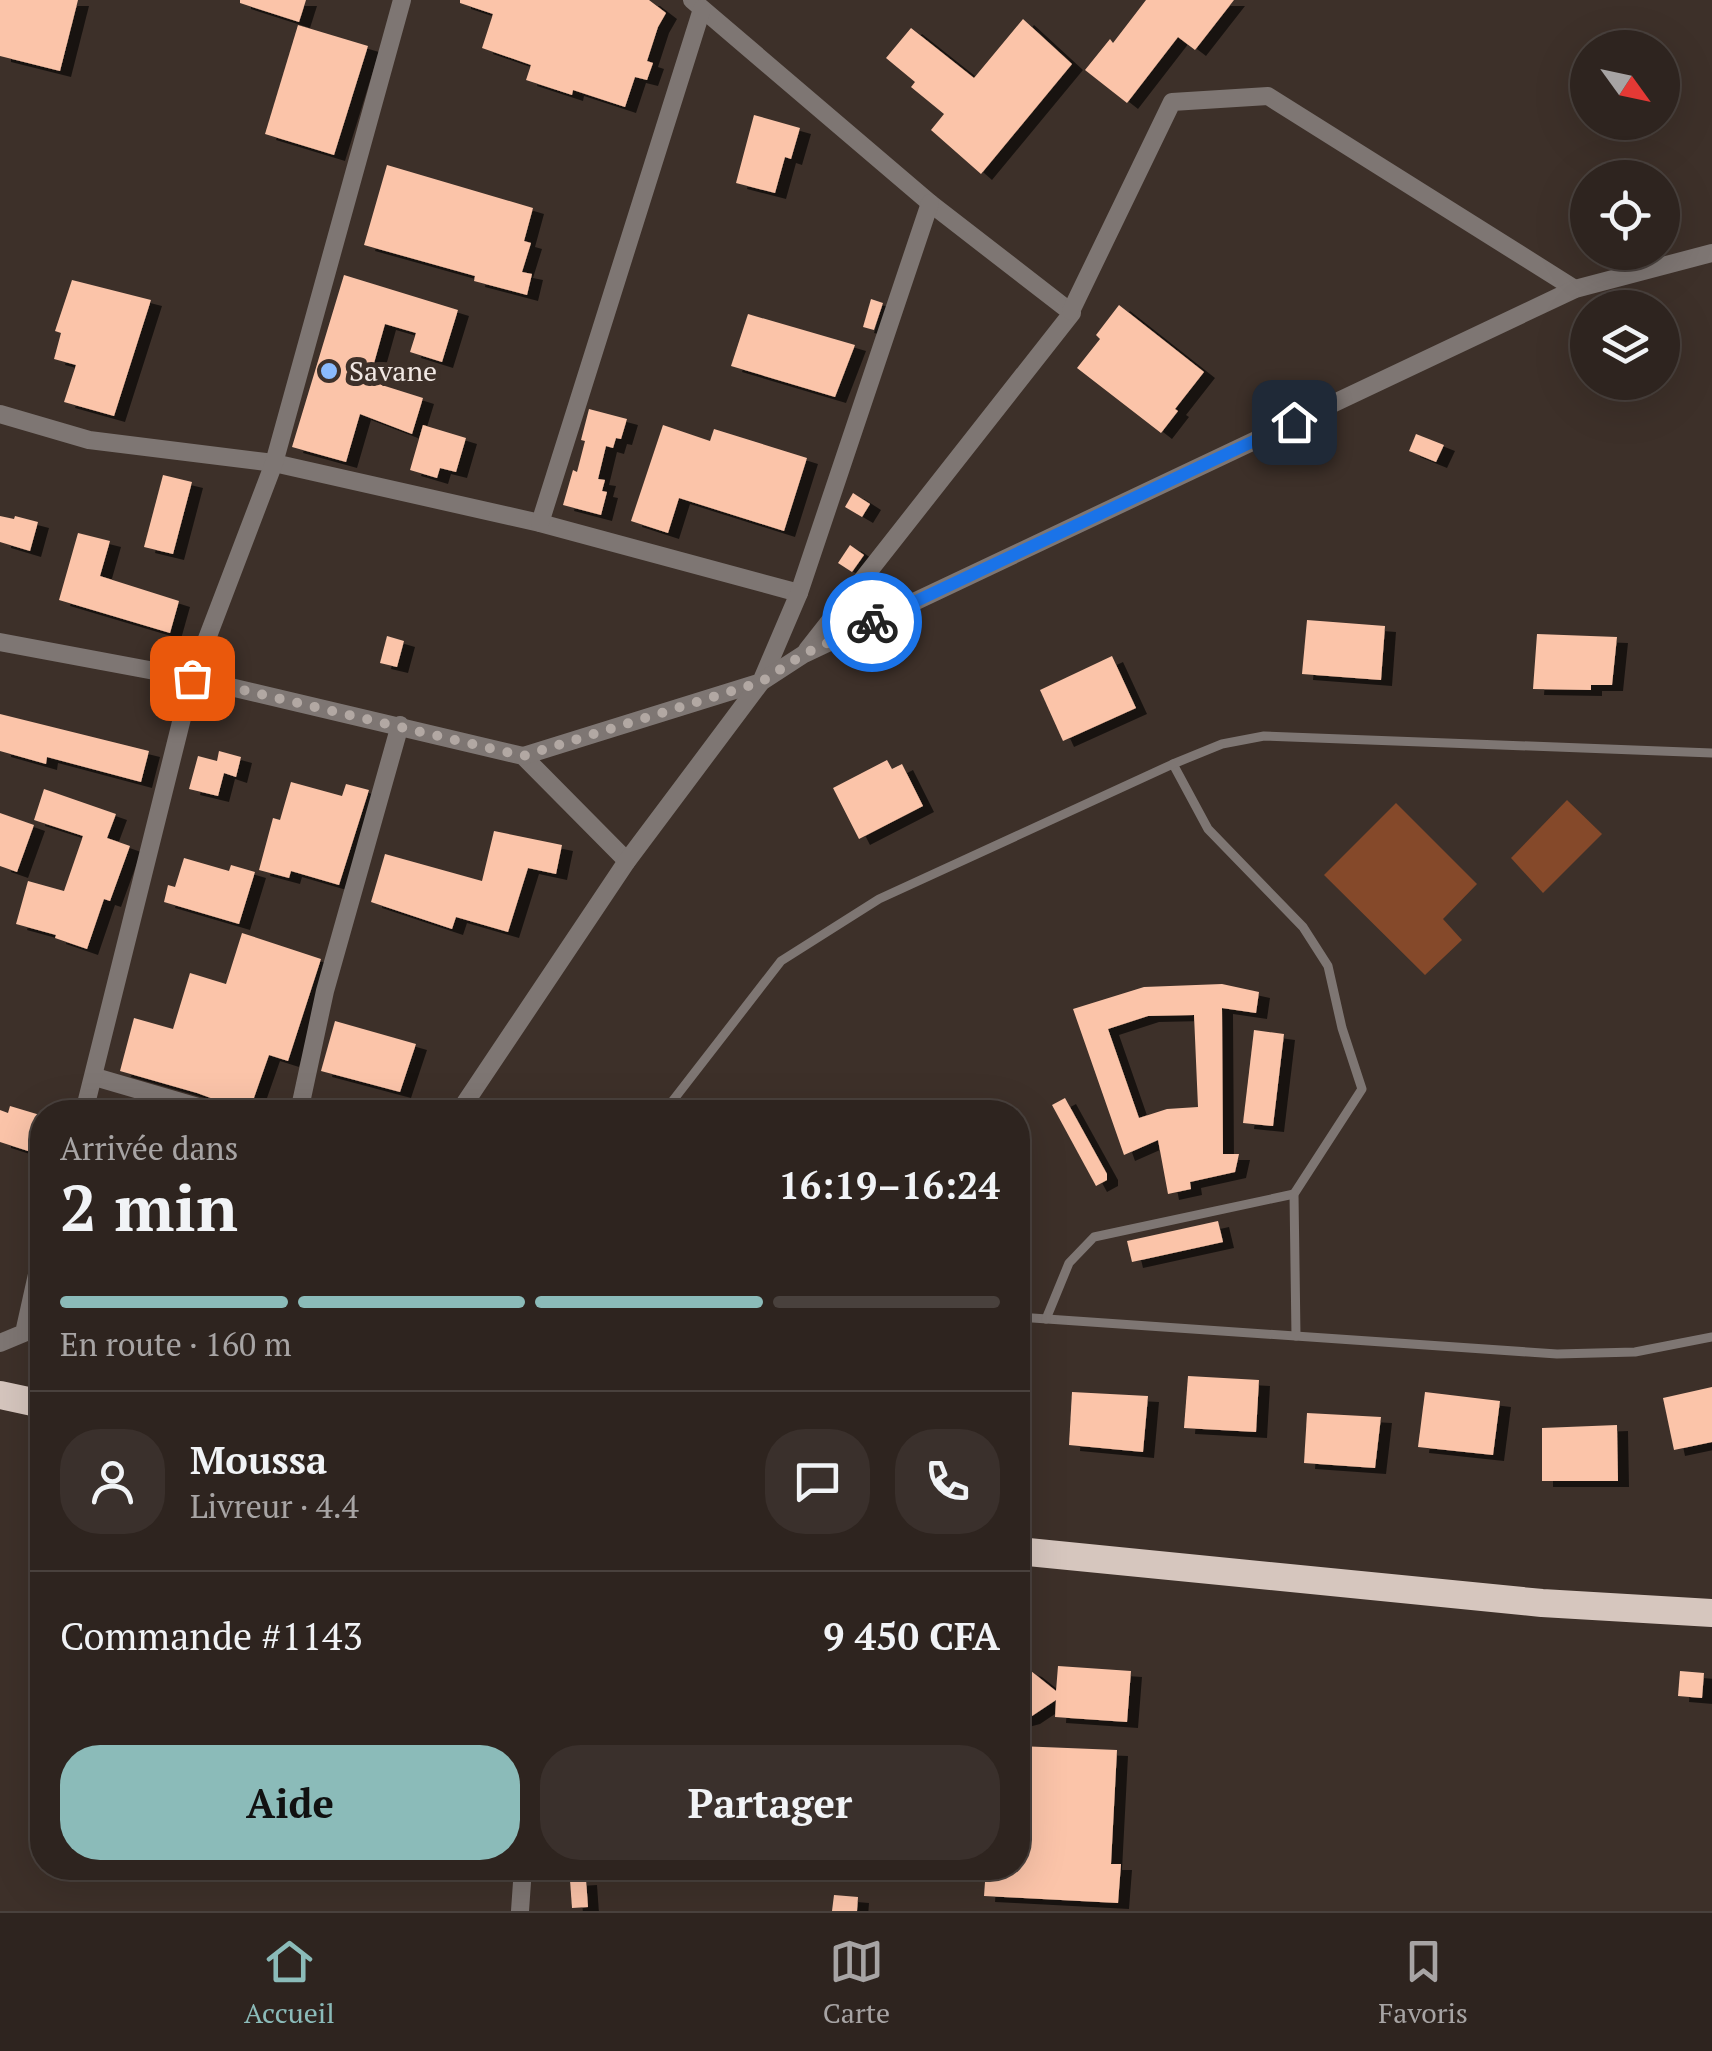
<!DOCTYPE html>
<html lang="fr">
<meta charset="utf-8">
<style>
body{margin:0;font-family:"PT Serif",serif;background:#3a302c;color:#f1f3f6;height:100vh;display:flex;flex-direction:column;font-size:38px;white-space:nowrap}
*{box-sizing:border-box;margin:0}
p{font-size:32px;color:#a7a4a4}
.icon{flex:none;width:55px;height:55px;fill:none;stroke:currentColor;stroke-width:2;stroke-linecap:round;stroke-linejoin:round}
.map{position:relative;flex:1;overflow:hidden}
.side{position:absolute;left:30px;top:1100px;width:1000px;height:780px;display:flex;flex-direction:column;background:#2e241f;border-radius:40px;box-shadow:0 10px 40px #0002,0 0 0 2px #49413d}
.side>*{flex:none}
.needle{width:65px;rotate:123deg}
.controls{position:absolute;left:1570px;top:30px;display:grid;gap:20px}
.controls a{display:grid;place-items:center;width:110px;height:110px;border-radius:50%;background:#2e241f;box-shadow:0 10px 40px #0002,0 0 0 2px #49413d;font-size:50px}
.pin{position:absolute;display:grid;place-items:center;width:85px;height:85px;color:#fff;margin:-42px;border-radius:20px;box-shadow:0 5px 15px #0006}
.courier{position:absolute;display:grid;place-items:center;width:100px;height:100px;margin:-50px;border:8px solid #1a73e8;border-radius:50%;background:#fff;color:#222;box-shadow:0 2px 12px #0007}
.headline em{font-style:normal;font-weight:700}
.headline div{display:flex;flex-direction:column-reverse}
.headline{display:flex;align-items:center;justify-content:space-between;height:170px;padding:0 30px}
h1{font-size:65px;font-weight:700;line-height:75px}
.bar{display:grid;grid-template-columns:repeat(4,1fr);gap:15px 10px;align-content:center;height:120px;padding:0 30px}
.bar i{height:12px;border-radius:8px;background:#49413d}
.bar .selected{background:#8bbbb9}
.bar p{grid-column:span 4}
.line{display:flex;align-items:center;gap:25px;padding:0 30px;border-top:2px solid #49413d}
.line div{flex:1}
.round{display:grid;place-items:center;flex:none;width:105px;height:105px;border-radius:40px;background:#3a302c}
.action{display:flex;gap:20px;margin-top:auto;padding:20px 30px}
.action a{flex:1;height:115px;border-radius:40px;background:#8bbbb9;color:#111;font-size:40px;font-weight:700;line-height:115px;text-align:center}
.action a+a{background:#3a302c;color:#f1f3f6}
.dock{display:flex;justify-content:space-around;align-items:center;height:140px;border-top:2px solid #49413d;background:#2e241f;font-size:28px;color:#a7a4a4}
.dock a{display:grid;justify-items:center;gap:5px}
.dock .selected{color:#8bbbb9}
.map>svg:first-child{display:block}
.green{fill:#85492a}
.building{fill:#fbc4a9;fill-rule:evenodd;filter:url(#shadow)}
.lines{fill:none;stroke-linecap:round;stroke-linejoin:round}
.service{stroke:#7e7673;stroke-width:9}
.minor{stroke:#7e7673;stroke-width:18}
.trunk{stroke:#d6c6be;stroke-width:28}
.done{stroke:#b2a8a3;stroke-width:10;stroke-dasharray:0 18}
.route{stroke:#1a73e8;stroke-width:12}
.poi-dot{fill:#8abafc;stroke:#3d3029;stroke-width:4}
.labels{text-anchor:middle;stroke-width:10;stroke-linejoin:round;paint-order:stroke}
.poi-label{font-size:28px;fill:#f1e8e4;stroke:#3d3029;text-anchor:start}
</style>
<div class="map">
<svg width="1712" height="1911" viewBox="0 0 1712 1911">
<defs>
<filter id="shadow"><feDropShadow dx="11" dy="6" stdDeviation="0" flood-color="#0009"/></filter>
</defs>
<rect width="100%" height="100%" fill="#3d3029"/>
<g class="green">
<polygon points="1567,800 1602,834 1543,893 1511,858"/>
<polygon points="1396,803 1477,884 1443,919 1462,940 1425,975 1324,875"/>
</g>
<g class="building">
<polygon points="0,0 78,0 60,71 0,56"/>
<polygon points="240,0 306,0 299,22 240,3"/>
<polygon points="460,0 649,0 666,13 658,27 647,61 653,63 647,80 635,77 625,107 573,90 572,95 526,80 531,65 482,48 493,14 460,3"/>
<polygon points="1146,0 1234,0 1195,50 1178,37 1127,103 1085,70 1110,39 1113,43"/>
<polygon points="1023,19 1072,64 981,174 931,130 944,114 911,87 915,82 886,58 911,28 974,78"/>
<polygon points="298,25 368,46 334,155 265,134"/>
<polygon points="754,115 800,128 791,159 785,157 775,193 736,183"/>
<polygon points="387,165 533,208 524,241 531,243 522,272 532,274 527,295 474,281 475,276 364,245"/>
<polygon points="344,275 458,310 442,362 410,352 416,333 385,324 369,381 423,398 412,434 360,414 346,462 292,447"/>
<polygon points="72,280 151,300 114,416 64,402 76,365 54,359 61,333 55,331"/>
<polygon points="871,299 883,303 874,330 863,327"/>
<polygon points="1119,305 1204,372 1175,409 1178,411 1161,433 1077,368 1100,339 1096,335"/>
<polygon points="748,314 855,345 835,397 731,366"/>
<polygon points="589,409 627,419 621,439 616,438 613,448 606,446 598,479 605,480 602,491 607,492 601,515 563,505 573,470 577,472 585,441 581,440"/>
<polygon points="423,425 466,438 456,472 440,468 437,478 410,470"/>
<polygon points="663,425 710,441 714,429 807,458 784,531 679,498 668,533 631,521"/>
<polygon points="1416,434 1444,445 1436,462 1409,451"/>
<polygon points="163,475 192,482 173,554 144,547"/>
<polygon points="853,493 870,504 862,517 845,507"/>
<polygon points="0,516 14,519 15,516 38,522 30,551 0,542"/>
<polygon points="78,533 110,541 100,576 179,601 170,633 59,600"/>
<polygon points="850,545 864,555 852,572 838,563"/>
<polygon points="1307,620 1385,626 1381,680 1302,674"/>
<polygon points="1537,634 1617,637 1612,685 1591,685 1591,690 1533,689"/>
<polygon points="387,636 404,641 397,667 380,663"/>
<polygon points="1112,656 1136,708 1063,741 1040,690"/>
<polygon points="0,714 149,751 141,782 47,757 46,764 0,751"/>
<polygon points="219,751 241,757 236,777 224,773 218,796 189,789 198,756 217,761"/>
<polygon points="887,760 892,769 902,764 923,806 859,839 833,788"/>
<polygon points="291,782 342,796 346,784 369,790 339,885 291,871 289,878 259,870 273,818 280,820"/>
<polygon points="44,789 116,814 107,838 130,846 110,901 104,899 87,949 55,938 56,935 16,924 28,881 64,891 83,836 34,820"/>
<polygon points="0,813 34,825 17,872 0,866"/>
<polygon points="494,831 562,845 556,874 528,868 508,932 456,917 452,929 371,902 385,854 482,881"/>
<polygon points="184,858 229,871 231,865 255,872 239,924 164,902 168,885 175,887"/>
<polygon points="242,933 321,959 288,1061 269,1055 249,1112 197,1093 120,1071 134,1018 173,1029 190,973 226,984"/>
<path d="M1222,984L1259,992L1256,1013L1222,1008L1223,1154H1239L1235,1172L1190,1182L1191,1189L1168,1194L1158,1140L1124,1155L1073,1009L1144,987ZM1194,1015L1198,1107L1167,1109L1139,1118L1108,1029L1148,1016Z"/>
<polygon points="335,1021 416,1044 400,1092 321,1071"/>
<polygon points="1254,1030 1284,1034 1273,1126 1243,1123"/>
<polygon points="1065,1098 1107,1174 1107,1180 1096,1186 1052,1105"/>
<polygon points="10,1106 40,1115 28,1151 0,1142 0,1110 8,1113"/>
<polygon points="1218,1221 1223,1242 1132,1262 1127,1241"/>
<polygon points="1188,1376 1259,1380 1256,1432 1184,1428"/>
<polygon points="1712,1387 1712,1442 1674,1450 1663,1398"/>
<polygon points="1072,1392 1148,1396 1143,1452 1069,1445"/>
<polygon points="1425,1392 1500,1401 1493,1455 1418,1447"/>
<polygon points="1307,1413 1381,1417 1375,1468 1304,1463"/>
<polygon points="1617,1425 1618,1481 1542,1481 1542,1428"/>
<polygon points="1018,1666 1031,1671 1056,1691 1058,1666 1131,1671 1127,1722 1055,1717 1056,1700 1029,1718 1018,1721"/>
<polygon points="1680,1671 1704,1673 1702,1698 1678,1696"/>
<polygon points="1018,1746 1117,1750 1111,1864 1121,1864 1118,1903 984,1896 986,1868 1018,1868"/>
<polygon points="586,1879 588,1907 572,1908 570,1880"/>
<polygon points="834,1895 858,1897 857,1911 832,1911"/>
</g>
<g class="lines">
<g class="service">
<polyline points="1173,764 1208,829 1303,927 1328,966 1342,1028 1362,1089 1294,1194 1296,1336"/>
<polyline points="664,1112 781,961 879,899 1173,764 1222,744 1264,736 1712,753"/>
<polyline points="1018,1317 1557,1354 1635,1352 1712,1337"/>
<polyline points="1046,1319 1069,1263 1094,1237 1294,1194"/>
</g>
<g class="minor">
<polyline points="692,0 930,203 1072,313 807,650"/>
<polyline points="1071,311 1172,102 1268,96 1575,289"/>
<polyline points="0,414 89,440 274,463 540,523 799,593"/>
<polyline points="540,523 702,9"/>
<polyline points="0,642 192,678 523,756 627,861"/>
<polyline points="523,756 761,682 799,593 930,203"/>
<polyline points="95,1077 215,1112"/>
<polyline points="84,1112 192,678 274,463 402,0"/>
<polyline points="299,1112 325,991 400,725"/>
<polyline points="459,1112 627,861 761,682 804,654 1575,289 1712,253"/>
<polyline points="0,1343 24,1333 42,1252"/>
<polyline points="520,1911 523,1868"/>
</g>
<g class="trunk">
<polyline points="0,1395 42,1404"/>
<polyline points="1018,1551 1542,1603 1712,1613"/>
</g>
</g>
<g class="lines">
<polyline class="done" points="192,678 523,756 761,682 804,654 872,622"/>
<polyline class="route" points="872,622 1294,422"/>
</g>
<circle class="poi-dot" cx="329" cy="371" r="10"/>
<g class="labels">
<g class="poi-label">
<text x="349" y="381">Savane</text>
</g>
</g>
</svg>
<div class="controls">
<a><svg class="needle" viewBox="-14 -14 28 28"><path d="M0-13l5 13h-10z" fill="#e53935"/><path d="M0 13l5-13h-10z" fill="#a7a4a4"/></svg></a>
<a><svg class="icon" aria-label="locate" viewBox="0 0 24 24"><circle cx="12" cy="12" r="6"/><path d="M12 2v4M12 18v4M2 12h4M18 12h4"/></svg></a>
<a><svg class="icon" aria-label="layers" viewBox="0 0 24 24"><path d="M12 4l9 5-9 5-9-5zM3 14l9 5 9-5"/></svg></a>
</div>
<div class="pin" style="left:192px;top:678px;background:#ea580c"><svg class="icon" aria-label="bag" viewBox="0 0 24 24"><path d="M5 8h14l-1 12H6zM9 8a3 3 0 0 1 6 0"/></svg></div>
<div class="pin" style="left:1294px;top:422px;background:#1f2937"><svg class="icon" aria-label="home" viewBox="0 0 24 24"><path d="M3 11l9-7 9 7M6 9v11h12V9"/></svg></div>
<div class="courier" style="left:872px;top:622px"><svg class="icon" aria-label="bike" viewBox="0 0 24 24"><circle cx="6" cy="16" r="4"/><circle cx="18" cy="16" r="4"/><path d="M6 16l4-8h5l3 8M10 8l3 8H6M13 5h3"/></svg></div>
<section class="side">
<div class="headline"><div><h1>2 min</h1><p>Arrivée dans</p></div><em>16:19–16:24</em></div>
<div class="bar"><i class="selected"></i><i class="selected"></i><i class="selected"></i><i></i><p>En route · 160 m</p></div>
<div class="line" style="height:180px"><a class="round"><svg class="icon" aria-label="person" viewBox="0 0 24 24"><circle cx="12" cy="8" r="4"/><path d="M4 21q1-7 8-7t8 7"/></svg></a><div><b>Moussa</b><p>Livreur · 4.4</p></div><a class="round"><svg class="icon" aria-label="chat" viewBox="0 0 24 24"><path d="M4 5h16v11H9l-5 4z"/></svg></a><a class="round"><svg class="icon" aria-label="phone" viewBox="0 0 24 24"><path d="M5 4h4l2 5-3 2q2 4 5 5l2-3 5 2v4C11 20 4 13 5 4z"/></svg></a></div>
<div class="line" style="height:130px"><div>Commande #1143</div><b>9 450 CFA</b></div>
<div class="action"><a>Aide</a><a>Partager</a></div>
</section>
</div>
<nav class="dock">
<a class="selected"><svg class="icon" aria-label="home" viewBox="0 0 24 24"><path d="M3 11l9-7 9 7M6 9v11h12V9"/></svg>Accueil</a>
<a><svg class="icon" aria-label="map" viewBox="0 0 24 24"><path d="M3 6l6-2 6 2 6-2v14l-6 2-6-2-6 2zM9 4v14M15 6v14"/></svg>Carte</a>
<a><svg class="icon" aria-label="saved" viewBox="0 0 24 24"><path d="M7 4h10v16l-5-4-5 4z"/></svg>Favoris</a>
</nav>
